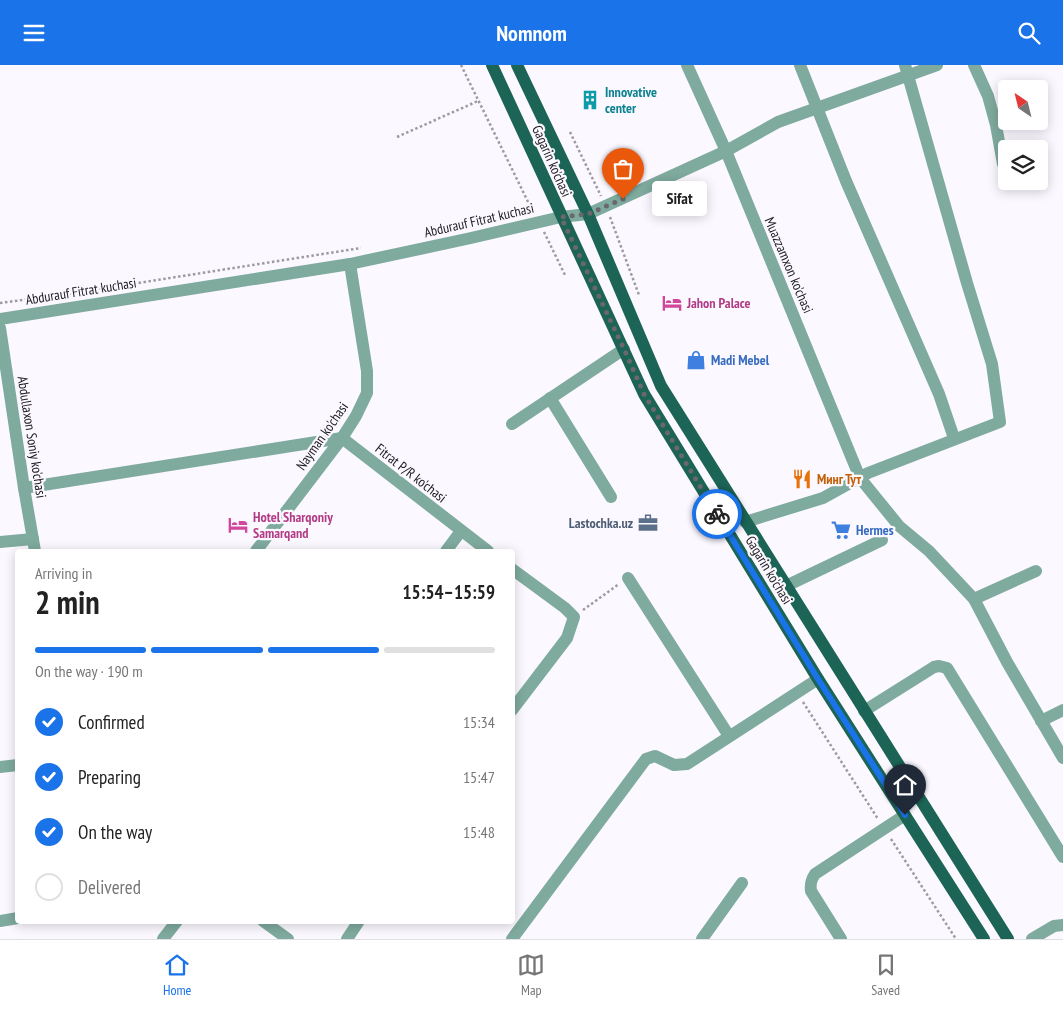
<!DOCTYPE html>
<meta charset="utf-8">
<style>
body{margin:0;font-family:"PT Sans Narrow",sans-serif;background:#f2f2f2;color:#222;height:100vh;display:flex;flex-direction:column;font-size:19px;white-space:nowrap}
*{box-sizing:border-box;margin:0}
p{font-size:16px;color:#767676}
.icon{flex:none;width:28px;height:28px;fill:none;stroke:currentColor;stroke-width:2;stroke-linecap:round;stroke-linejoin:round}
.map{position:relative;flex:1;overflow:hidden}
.sheet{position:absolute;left:15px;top:484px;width:500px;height:375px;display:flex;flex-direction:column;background:#fff;border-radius:5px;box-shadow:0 2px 12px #0003}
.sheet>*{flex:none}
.needle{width:32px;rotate:325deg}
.controls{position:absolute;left:998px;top:15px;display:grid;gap:10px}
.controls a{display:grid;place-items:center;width:50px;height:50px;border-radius:5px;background:#fff;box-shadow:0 2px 12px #0003;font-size:25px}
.pin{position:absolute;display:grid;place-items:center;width:42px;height:42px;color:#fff;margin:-51px -21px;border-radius:50% 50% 50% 0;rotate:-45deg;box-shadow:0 0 5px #0007}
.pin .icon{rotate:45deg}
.courier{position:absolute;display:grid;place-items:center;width:50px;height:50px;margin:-25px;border:4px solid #1a73e8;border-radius:50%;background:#fff;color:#222;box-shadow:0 1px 6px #0007}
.bubble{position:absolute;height:35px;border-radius:5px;background:#fff;box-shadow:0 2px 12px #0003;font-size:16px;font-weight:700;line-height:35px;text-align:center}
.head em{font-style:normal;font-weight:700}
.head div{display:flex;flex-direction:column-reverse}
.head{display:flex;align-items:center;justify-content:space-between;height:85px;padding:0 20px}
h1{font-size:32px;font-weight:700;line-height:38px}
.bar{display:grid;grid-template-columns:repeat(4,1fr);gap:8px 5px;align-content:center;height:60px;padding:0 20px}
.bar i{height:6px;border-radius:4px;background:#e0e0e0}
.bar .on{background:#1a73e8}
.bar p{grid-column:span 4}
ol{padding:0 20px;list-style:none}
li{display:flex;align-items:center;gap:15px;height:55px}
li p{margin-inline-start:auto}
li .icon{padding:5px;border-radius:50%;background:#1a73e8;color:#fff;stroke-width:4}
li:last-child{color:#767676}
li i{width:28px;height:28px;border:2px solid #e0e0e0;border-radius:50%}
header{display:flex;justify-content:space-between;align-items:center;height:65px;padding:0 20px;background:#1a73e8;color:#fff;font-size:22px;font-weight:700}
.menu{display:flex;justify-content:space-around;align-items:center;height:70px;border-top:1px solid #e0e0e0;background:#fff;font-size:14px;color:#767676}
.menu a{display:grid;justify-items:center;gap:2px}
.menu .on{color:#1a73e8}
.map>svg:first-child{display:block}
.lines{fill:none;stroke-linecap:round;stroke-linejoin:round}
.path{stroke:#9d9ba0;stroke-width:2.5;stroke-dasharray:2.5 2.5;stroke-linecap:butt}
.minor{stroke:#7faa9e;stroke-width:12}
.major{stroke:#1c6455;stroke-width:12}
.done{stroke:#6a686c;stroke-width:5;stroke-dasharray:0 9}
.route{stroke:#1a73e8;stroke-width:6}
.labels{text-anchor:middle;stroke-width:4.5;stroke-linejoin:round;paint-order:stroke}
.culture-label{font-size:14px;font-weight:bold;fill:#0d838f;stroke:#fbf8ff;text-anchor:start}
.street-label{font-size:14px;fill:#1c1b1d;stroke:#fbf8ff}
.hotel-label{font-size:14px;font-weight:bold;fill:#b23c85;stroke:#fbf8ff;text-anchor:start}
.shop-label{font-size:14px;font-weight:bold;fill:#366cbe;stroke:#fbf8ff;text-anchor:start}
.food-label{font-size:14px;font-weight:bold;fill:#c56008;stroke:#fbf8ff;text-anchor:start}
.service-label{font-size:14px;font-weight:bold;fill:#4e5e75;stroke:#fbf8ff;text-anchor:end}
</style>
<header><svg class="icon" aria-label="menu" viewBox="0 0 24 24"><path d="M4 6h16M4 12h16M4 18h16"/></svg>Nomnom<svg class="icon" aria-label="search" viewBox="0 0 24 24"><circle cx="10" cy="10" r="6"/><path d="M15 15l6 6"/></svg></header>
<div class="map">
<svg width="1063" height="874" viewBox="0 0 1063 874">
<rect width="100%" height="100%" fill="#fbf8ff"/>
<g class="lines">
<g class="path">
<polyline points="461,0 533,147"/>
<polyline points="570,67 601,131"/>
<polyline points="397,72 478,36"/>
<polyline points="610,152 639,230"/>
<polyline points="544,167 565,210"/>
<polyline points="0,238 68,229 361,183"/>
<polyline points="583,545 619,519"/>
<polyline points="803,637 878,754"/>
<polyline points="891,774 956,874"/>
</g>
<g class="minor">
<polyline points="687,0 726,86 860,413 899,461 929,486 974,534 1007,597 1063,693"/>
<polyline points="800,0 846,116 939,329 954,373"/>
<polyline points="974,0 988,31 996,60 1003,99"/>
<polyline points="0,254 350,199 471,173 561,152 588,149 726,86 778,57 937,0"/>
<polyline points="0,263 24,423 35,486"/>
<polyline points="550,333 611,432"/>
<polyline points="512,359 624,284"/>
<polyline points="342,373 488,486"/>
<polyline points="24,423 342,373"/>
<polyline points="745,457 823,433 868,408 1000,357 992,299 967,218 905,0"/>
<polyline points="0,477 33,474"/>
<polyline points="256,486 342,373 356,351 367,328 367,306 350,199"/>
<polyline points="446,486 461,466"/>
<polyline points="512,504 565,543 574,552 567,573 512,645"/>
<polyline points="628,513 729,671"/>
<polyline points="786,521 882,475"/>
<polyline points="974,534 1036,506"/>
<polyline points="864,646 934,602 939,601 947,603 1063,792"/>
<polyline points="1041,656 1063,645"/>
<polyline points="0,702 18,700"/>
<polyline points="0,856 18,853"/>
<polyline points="263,856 288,874"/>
<polyline points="163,874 177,856"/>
<polyline points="347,874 359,856"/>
<polyline points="512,874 646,694 655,691 674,700 687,699 818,614"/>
<polyline points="702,874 742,818"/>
<path d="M841,874L811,826C810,819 811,815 815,809L905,750"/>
<polyline points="1032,874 1054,861 1063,860"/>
</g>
<g class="major">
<polyline points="492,0 644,329 818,614 984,874"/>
<polyline points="517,0 588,149 661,321 1008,874"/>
</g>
</g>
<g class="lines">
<polyline class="done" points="623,134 588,149 561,152 624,284 644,329 717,449"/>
<polyline class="route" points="717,449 818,614 905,750"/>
</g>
<defs>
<symbol id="building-bare" viewBox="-9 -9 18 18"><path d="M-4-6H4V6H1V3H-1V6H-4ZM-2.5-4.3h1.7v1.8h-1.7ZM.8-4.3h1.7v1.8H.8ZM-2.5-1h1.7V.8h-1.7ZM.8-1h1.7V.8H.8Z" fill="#0f9aa8" stroke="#fbf8ff" stroke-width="2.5" paint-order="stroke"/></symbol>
<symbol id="hotel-bare" viewBox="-9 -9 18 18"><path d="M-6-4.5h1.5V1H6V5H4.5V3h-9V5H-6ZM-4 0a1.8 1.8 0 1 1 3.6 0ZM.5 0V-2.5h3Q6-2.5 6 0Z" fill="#d1479c" stroke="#fbf8ff" stroke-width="2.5" paint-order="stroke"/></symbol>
<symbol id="shop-bare" viewBox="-9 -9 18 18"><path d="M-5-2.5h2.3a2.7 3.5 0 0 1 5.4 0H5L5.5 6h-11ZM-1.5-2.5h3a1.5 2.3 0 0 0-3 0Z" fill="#3f7fe0" stroke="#fbf8ff" stroke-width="2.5" paint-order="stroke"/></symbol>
<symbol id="restaurant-bare" viewBox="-9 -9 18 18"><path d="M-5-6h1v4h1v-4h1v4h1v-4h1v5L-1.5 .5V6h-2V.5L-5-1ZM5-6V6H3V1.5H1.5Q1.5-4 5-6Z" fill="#e8710a" stroke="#fbf8ff" stroke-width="2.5" paint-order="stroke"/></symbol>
<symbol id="office-bare" viewBox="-9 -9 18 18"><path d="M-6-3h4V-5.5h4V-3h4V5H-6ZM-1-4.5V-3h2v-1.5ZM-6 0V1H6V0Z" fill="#5c6f8a" stroke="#fbf8ff" stroke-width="2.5" paint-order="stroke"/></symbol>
<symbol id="supermarket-bare" viewBox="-9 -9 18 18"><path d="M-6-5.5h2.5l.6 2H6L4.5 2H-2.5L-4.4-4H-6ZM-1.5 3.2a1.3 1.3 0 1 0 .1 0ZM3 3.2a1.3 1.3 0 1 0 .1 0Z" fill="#3f7fe0" stroke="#fbf8ff" stroke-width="2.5" paint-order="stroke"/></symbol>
</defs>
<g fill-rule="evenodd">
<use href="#building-bare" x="576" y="21" width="28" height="28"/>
<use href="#hotel-bare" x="658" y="224" width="28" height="28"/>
<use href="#shop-bare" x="682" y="281" width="28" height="28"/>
<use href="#restaurant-bare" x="788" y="400" width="28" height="28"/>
<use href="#office-bare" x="634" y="444" width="28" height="28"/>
<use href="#hotel-bare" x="224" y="446" width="28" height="28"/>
<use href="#supermarket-bare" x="827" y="451" width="28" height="28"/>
</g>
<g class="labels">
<g class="culture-label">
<text x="605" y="32">Innovative<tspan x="605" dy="16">center</tspan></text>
</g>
<g class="street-label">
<text transform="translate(552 96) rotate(66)" y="5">Gagarin ko'chasi</text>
<text transform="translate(479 155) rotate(-13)" y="5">Abdurauf Fitrat kuchasi</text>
<text transform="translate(789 200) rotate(67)" y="5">Muazzamxon ko'chasi</text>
<text transform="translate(81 226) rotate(-9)" y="5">Abdurauf Fitrat kuchasi</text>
<text transform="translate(322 371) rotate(-55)" y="5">Nayman ko'chasi</text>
<text transform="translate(32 372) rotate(81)" y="5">Abdullaxon Soniy ko'chasi</text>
<text transform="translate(411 408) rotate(38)" y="5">Fitrat P/R ko'chasi</text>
<text transform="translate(769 505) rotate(59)" y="5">Gagarin ko'chasi</text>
</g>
<g class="hotel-label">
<text x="687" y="243">Jahon Palace</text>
<text x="253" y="457">Hotel Sharqoniy<tspan x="253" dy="16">Samarqand</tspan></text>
</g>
<g class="shop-label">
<text x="711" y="300">Madi Mebel</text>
<text x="856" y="470">Hermes</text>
</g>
<g class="food-label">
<text x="817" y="419">Минг Тут</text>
</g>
<g class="service-label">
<text x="633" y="463">Lastochka.uz</text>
</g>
</g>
</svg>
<div class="controls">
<a><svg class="needle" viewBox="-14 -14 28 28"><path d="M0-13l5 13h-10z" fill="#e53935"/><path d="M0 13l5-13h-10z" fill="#767676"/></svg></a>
<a><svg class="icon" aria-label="layers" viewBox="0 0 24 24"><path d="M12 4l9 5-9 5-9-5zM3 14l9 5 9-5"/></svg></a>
</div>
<div class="pin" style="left:623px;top:134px;background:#ea580c"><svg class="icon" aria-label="bag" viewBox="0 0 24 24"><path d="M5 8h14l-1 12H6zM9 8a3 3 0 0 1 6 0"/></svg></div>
<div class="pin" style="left:905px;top:750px;background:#1f2937"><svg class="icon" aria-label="home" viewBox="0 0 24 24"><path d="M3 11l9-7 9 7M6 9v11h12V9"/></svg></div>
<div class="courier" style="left:717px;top:449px"><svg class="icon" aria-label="bike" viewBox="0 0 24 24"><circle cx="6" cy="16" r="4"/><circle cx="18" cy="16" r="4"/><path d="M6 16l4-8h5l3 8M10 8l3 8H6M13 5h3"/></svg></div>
<div class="bubble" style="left:652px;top:116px;width:55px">Sifat</div>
<section class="sheet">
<div class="head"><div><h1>2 min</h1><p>Arriving in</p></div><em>15:54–15:59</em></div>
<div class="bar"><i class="on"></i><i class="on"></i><i class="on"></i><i></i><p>On the way · 190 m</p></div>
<ol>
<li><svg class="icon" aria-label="check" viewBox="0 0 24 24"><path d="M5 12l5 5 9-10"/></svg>Confirmed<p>15:34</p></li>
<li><svg class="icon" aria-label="check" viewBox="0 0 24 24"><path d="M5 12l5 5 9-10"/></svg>Preparing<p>15:47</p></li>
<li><svg class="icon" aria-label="check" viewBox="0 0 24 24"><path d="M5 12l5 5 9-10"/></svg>On the way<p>15:48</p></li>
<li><i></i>Delivered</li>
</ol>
</section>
</div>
<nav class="menu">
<a class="on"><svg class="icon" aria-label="home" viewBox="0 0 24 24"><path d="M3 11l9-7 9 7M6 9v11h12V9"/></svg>Home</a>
<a><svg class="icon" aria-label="map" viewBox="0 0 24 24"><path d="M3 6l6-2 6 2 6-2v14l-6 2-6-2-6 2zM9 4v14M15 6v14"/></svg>Map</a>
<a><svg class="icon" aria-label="saved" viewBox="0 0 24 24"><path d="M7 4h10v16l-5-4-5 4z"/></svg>Saved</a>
</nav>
